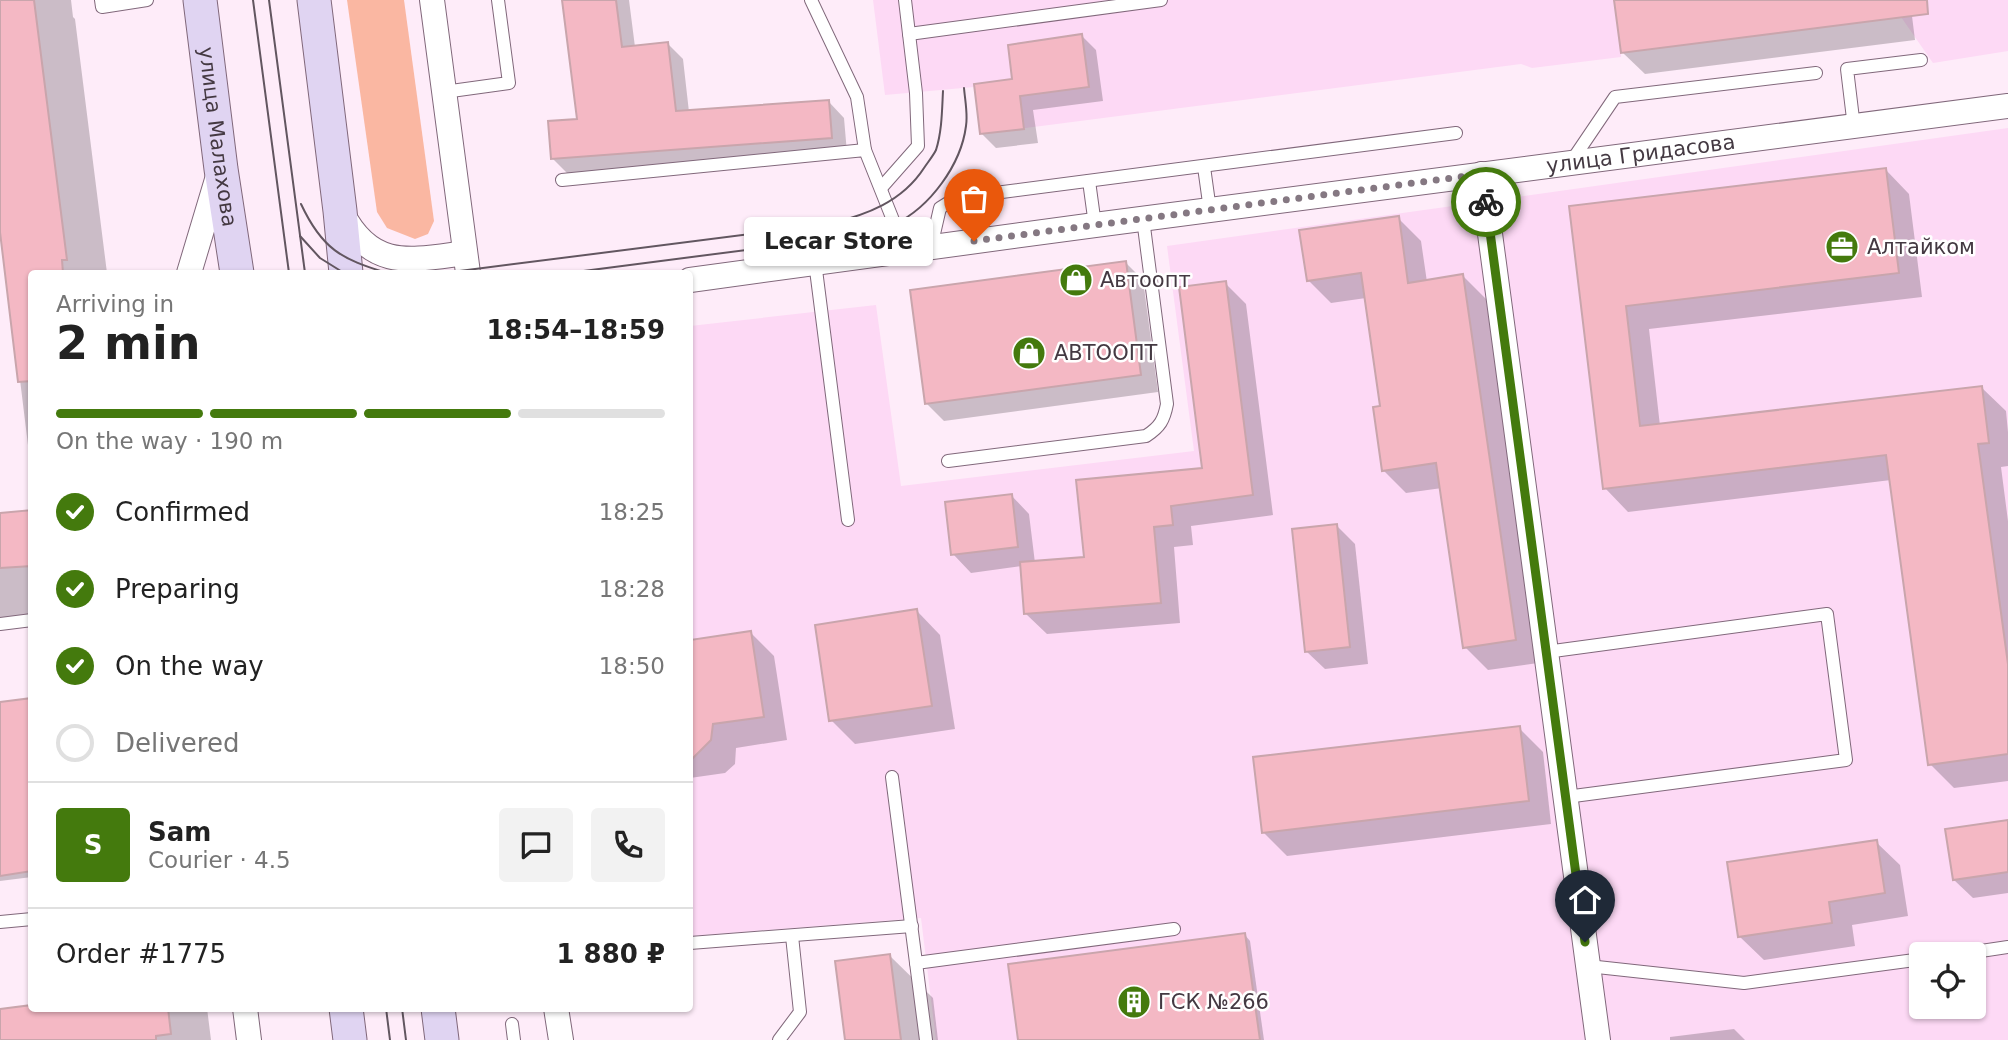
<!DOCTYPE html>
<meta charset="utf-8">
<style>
body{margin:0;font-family:"DejaVu Sans",sans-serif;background:#f2f2f2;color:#222;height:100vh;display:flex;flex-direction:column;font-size:26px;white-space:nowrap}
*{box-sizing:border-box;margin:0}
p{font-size:23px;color:#767676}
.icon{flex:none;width:38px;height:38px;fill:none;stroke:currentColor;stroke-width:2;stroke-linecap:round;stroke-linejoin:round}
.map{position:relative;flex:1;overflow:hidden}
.side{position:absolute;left:28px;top:270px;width:665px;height:742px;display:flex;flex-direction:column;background:#fff;border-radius:7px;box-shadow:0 2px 5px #0004}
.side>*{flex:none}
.controls{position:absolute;left:1909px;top:942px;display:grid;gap:14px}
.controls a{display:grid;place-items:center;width:77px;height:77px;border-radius:7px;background:#fff;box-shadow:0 2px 5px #0004;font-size:35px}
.pin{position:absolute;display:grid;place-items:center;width:60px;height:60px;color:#fff;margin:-72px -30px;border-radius:50% 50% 50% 0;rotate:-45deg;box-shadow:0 0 7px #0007}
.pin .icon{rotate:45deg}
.courier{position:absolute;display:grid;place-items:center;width:70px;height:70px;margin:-35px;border:5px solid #447a0d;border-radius:50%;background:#fff;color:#222;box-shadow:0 2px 9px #0007}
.bubble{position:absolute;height:49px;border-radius:7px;background:#fff;box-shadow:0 2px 5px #0004;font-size:23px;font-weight:600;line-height:49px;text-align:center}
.summary em{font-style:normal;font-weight:600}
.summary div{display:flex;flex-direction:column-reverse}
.summary{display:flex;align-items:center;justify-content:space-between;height:119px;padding:0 28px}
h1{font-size:46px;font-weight:600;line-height:52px}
.bar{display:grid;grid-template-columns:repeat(4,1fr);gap:10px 7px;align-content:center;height:84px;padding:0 28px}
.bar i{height:9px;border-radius:5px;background:#e0e0e0}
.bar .active{background:#447a0d}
.bar p{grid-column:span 4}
.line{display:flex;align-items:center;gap:18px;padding:0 28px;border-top:2px solid #e0e0e0}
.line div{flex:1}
.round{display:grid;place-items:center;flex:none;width:74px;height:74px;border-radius:7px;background:#f2f2f2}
ol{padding:0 28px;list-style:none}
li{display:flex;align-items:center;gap:21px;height:77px}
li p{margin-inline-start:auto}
li .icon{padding:7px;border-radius:50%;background:#447a0d;color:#fff;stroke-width:4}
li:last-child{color:#767676}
li i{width:38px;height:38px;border:4px solid #e0e0e0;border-radius:50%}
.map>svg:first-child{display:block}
.built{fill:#fdd9f5;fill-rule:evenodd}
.green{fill:#fab7a2}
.shadow{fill:#0003}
.building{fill:#f4b8c4;stroke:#c9a5ac;stroke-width:2}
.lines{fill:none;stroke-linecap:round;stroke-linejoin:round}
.lane-casing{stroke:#81687b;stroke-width:14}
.street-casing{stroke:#81687b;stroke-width:26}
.secondary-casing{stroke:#81687b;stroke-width:35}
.lane{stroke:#fff;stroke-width:12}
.street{stroke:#fff;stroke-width:24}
.secondary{stroke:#e0d4f2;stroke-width:33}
.tram{stroke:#625660;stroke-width:2}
.done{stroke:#857882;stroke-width:7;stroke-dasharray:0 12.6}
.route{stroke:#447a0d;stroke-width:9}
.labels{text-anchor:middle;stroke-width:5;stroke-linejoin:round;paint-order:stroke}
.street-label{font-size:21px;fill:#443942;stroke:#fff}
.poi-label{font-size:21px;fill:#443942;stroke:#fff;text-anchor:start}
</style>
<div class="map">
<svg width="2008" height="1040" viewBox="0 0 2008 1040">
<rect width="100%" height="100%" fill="#feecf9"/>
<g class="built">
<polygon points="873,0 2008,0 2008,51 1933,63 1901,17 1621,53 1621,57 1532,68 1521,64 980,134 974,87 885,95"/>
<path d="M2008,128V1040H936L921,918L690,936V326L876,305L901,486L1194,451L1167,246ZM1922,954H1974V1006H1922Z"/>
</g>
<polygon class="green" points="347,0 404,0 434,221 428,234 415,239 387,228 377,212"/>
<g class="shadow">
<polygon points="0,0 71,0 73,17 75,19 107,273 32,273 32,478 0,216"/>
<polygon points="565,0 629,0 635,47 667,43 683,59 689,112 829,102 844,118 847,153 568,174 552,158 579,121"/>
<polygon points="1616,0 1910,0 1915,40 1645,74 1622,52"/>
<polygon points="1082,36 1096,50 1103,101 1033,110 1038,143 996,148 982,134 1014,81"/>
<polygon points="1886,170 1909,194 1922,297 1649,329 1660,426 1982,388 2006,411 2008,432 2008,466 2001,467 2008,521 2008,781 1954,788 1930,764 1891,480 1628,512 1605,488 1571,208"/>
<polygon points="1398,218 1421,241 1427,282 1463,276 1486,299 1538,663 1488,670 1465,647 1442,488 1406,493 1383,470 1382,408 1366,298 1331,303 1308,280"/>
<polygon points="1126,263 1143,280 1158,392 944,421 927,404"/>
<polygon points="1225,283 1246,304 1273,515 1191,526 1193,545 1174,547 1180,623 1047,634 1026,614 1022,566 971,573 953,554 1011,495 1029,514 1035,563 1086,559 1204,470"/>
<polygon points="32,512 32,622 0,626 0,515"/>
<polygon points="1337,526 1355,544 1368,664 1325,669 1306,651"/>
<polygon points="917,611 940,635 955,729 855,744 831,720"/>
<polygon points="751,633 774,656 787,740 736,748 735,764 725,773 690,778 690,642"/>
<polygon points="32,699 32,877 0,881 0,704"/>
<polygon points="1519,728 1543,752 1551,824 1287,856 1263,832"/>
<polygon points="2008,822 2008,893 1973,898 1954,880"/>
<polygon points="1876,842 1900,865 1908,916 1852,925 1855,946 1764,960 1740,937"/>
<polygon points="1245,935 1250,941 1264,1040 1020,1040"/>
<polygon points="890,956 933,998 938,1040 847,1040"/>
<polygon points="32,1008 207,1008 211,1040 0,1040 0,1010"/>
<polygon points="1734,1029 1745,1040 1670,1040 1670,1037"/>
</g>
<g class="building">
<polygon points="0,0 34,0 67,260 62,260 63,273 32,273 32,381 18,382 0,232"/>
<polygon points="562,0 616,0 622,47 668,42 676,111 829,100 832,138 551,159 548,121 577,119"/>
<polygon points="1614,0 1927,0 1928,14 1621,53"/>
<polygon points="1082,34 1089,87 1020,96 1024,129 980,134 974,84 1012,79 1008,45"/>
<polygon points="1886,168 1899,273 1626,306 1640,426 1982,386 1989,443 1978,444 2008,664 2008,754 1928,765 1886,455 1603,489 1569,206"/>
<polygon points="1399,216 1408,283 1463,274 1516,640 1463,648 1436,463 1382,471 1373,407 1380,406 1361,273 1307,281 1299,230"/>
<polygon points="1126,261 1141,375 925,404 910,290"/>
<polygon points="1226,281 1253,495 1171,506 1173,525 1154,527 1161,603 1024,614 1020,562 1084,557 1076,480 1202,468 1179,287"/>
<polygon points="1012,494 1018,547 951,555 945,502"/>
<polygon points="32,510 32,566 0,568 0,513"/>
<polygon points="1337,524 1350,647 1305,652 1292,529"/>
<polygon points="917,609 932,706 829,721 815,625"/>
<polygon points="751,631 764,717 713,724 711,740 690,761 690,640"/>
<polygon points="32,698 32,871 0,876 0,702"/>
<polygon points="1520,726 1529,801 1262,833 1253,757"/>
<polygon points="2008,820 2008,872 1953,880 1945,829"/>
<polygon points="1877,840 1885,893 1829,902 1832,923 1738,937 1727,862"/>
<polygon points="1245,933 1260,1040 1018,1040 1008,964"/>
<polygon points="890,954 901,1040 845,1040 835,961"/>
<polygon points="32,1005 32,1008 168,1008 171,1034 156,1036 156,1040 0,1040 0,1009"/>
</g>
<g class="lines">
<defs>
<g id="lane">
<polyline points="101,0 102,7 147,0"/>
<polyline points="811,0 857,97 865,150"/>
<polyline points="909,34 1161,0"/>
<polyline points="444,92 509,83 498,0"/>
<polyline points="1854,127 1847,69 1921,60"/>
<polyline points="1571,162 1615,97 1816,73"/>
<polyline points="1204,167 1210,210"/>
<polyline points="562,180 865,150 905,250"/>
<polyline points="1089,181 1095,225"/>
<polyline points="881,188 918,146 916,93 905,0"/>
<polyline points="931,247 940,208 956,198 1456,133"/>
<polyline points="815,262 848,520"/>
<path d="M948,461L1146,436C1160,427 1164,420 1167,404L1143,219"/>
<polyline points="0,624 32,620"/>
<polyline points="1546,652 1827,614 1846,760 1566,797"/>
<polyline points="892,777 926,1040"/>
<polyline points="0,922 32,919"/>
<polyline points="690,943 912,926"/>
<polyline points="1961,954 2008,947"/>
<polyline points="916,963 1174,929"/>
<polyline points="1588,966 1744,983 1922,959"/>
<polyline points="512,1024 514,1040"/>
<polyline points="779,1040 800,1012 792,936"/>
</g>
<g id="street">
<polyline points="432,0 468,273"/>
<polyline points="1482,174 1598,1040"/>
<path d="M342,213C372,271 411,260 465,253"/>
<polyline points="189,273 219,173"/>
<path id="s1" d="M690,280L1095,225L2008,106"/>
<polyline points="245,1008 249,1040"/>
<polyline points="556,1008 561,1040"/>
</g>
<g id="secondary">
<path id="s2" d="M200,0L221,169L237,273"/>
<polyline points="314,0 340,211 346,273"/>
<polyline points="346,1008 350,1040"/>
<polyline points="438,1008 442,1040"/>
</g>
</defs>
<use href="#lane" class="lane-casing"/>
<use href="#street" class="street-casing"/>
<use href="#secondary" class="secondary-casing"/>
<use href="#lane" class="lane"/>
<use href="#street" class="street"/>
<use href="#secondary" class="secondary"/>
<g class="tram">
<polyline points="253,0 289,273"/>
<polyline points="269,0 305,273"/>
<path d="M301,204C322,249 341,259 387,273"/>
<polyline points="300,236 320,258 344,273"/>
<path d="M444,273L829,224C866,215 902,202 924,168C928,162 933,156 936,150C942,131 942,110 943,91"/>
<path d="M568,273L831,239C852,236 876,234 895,224C930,207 961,165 966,126C968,114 965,100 964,88"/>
<polyline points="386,1008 390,1040"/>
<polyline points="402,1008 406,1040"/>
</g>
</g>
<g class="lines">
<polyline class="done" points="974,241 1482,174 1486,202"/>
<polyline class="route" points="1486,202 1585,942"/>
</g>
<defs>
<symbol id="office-disc" viewBox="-11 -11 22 22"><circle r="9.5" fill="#447a0d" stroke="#fff"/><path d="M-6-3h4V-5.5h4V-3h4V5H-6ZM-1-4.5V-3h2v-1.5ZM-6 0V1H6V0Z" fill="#fff"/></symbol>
<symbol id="shop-disc" viewBox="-11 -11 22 22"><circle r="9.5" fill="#447a0d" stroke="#fff"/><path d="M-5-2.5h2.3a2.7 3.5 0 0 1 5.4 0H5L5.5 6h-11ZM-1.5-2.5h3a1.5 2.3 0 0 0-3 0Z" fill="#fff"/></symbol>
<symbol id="building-disc" viewBox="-11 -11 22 22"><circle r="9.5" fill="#447a0d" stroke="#fff"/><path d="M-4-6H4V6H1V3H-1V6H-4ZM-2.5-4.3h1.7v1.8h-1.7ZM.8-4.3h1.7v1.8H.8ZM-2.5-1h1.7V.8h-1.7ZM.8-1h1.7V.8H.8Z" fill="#fff"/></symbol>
</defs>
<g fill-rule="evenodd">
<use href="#office-disc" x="1823" y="228" width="38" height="38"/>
<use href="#shop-disc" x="1057" y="261" width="38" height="38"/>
<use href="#shop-disc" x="1010" y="334" width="38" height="38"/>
<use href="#building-disc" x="1115" y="983" width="38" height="38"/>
</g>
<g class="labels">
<g class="street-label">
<text dy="7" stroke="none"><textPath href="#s2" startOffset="138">улица Малахова</textPath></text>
<text dy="7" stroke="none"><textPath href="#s1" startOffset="959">улица Гридасова</textPath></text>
</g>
<g class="poi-label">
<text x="1867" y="254">Алтайком</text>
<text x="1100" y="287">Автоопт</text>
<text x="1054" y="360">АВТООПТ</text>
<text x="1158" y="1009">ГСК №266</text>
</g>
</g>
</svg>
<div class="controls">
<a><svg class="icon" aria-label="locate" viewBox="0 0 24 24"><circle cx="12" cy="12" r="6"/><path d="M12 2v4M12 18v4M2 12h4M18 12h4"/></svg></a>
</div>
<div class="pin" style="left:974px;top:241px;background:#ea580c"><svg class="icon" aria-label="bag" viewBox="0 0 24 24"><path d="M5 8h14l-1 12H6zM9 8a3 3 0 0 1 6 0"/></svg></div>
<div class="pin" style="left:1585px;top:942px;background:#1f2937"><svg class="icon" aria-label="home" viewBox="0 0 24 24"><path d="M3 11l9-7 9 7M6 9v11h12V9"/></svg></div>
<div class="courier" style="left:1486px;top:202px"><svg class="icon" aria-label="bike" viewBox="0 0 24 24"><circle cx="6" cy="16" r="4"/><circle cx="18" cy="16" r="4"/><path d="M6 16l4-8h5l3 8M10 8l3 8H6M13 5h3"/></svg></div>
<div class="bubble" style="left:744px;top:217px;width:189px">Lecar Store</div>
<section class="side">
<div class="summary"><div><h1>2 min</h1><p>Arriving in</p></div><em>18:54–18:59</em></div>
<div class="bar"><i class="active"></i><i class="active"></i><i class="active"></i><i></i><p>On the way · 190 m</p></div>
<ol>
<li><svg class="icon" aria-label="check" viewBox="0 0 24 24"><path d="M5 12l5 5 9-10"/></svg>Confirmed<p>18:25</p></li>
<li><svg class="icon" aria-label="check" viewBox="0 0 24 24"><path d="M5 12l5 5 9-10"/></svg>Preparing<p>18:28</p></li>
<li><svg class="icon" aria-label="check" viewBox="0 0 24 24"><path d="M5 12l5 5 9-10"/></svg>On the way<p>18:50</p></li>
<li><i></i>Delivered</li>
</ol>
<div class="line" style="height:126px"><b class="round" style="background:#447a0d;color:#fff">S</b><div><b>Sam</b><p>Courier · 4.5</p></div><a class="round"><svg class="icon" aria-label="chat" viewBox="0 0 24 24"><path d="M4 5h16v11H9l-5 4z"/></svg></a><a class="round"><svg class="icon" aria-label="phone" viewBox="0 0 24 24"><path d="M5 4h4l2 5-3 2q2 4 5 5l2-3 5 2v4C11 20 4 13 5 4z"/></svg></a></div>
<div class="line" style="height:91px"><div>Order #1775</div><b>1 880 ₽</b></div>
</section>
</div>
